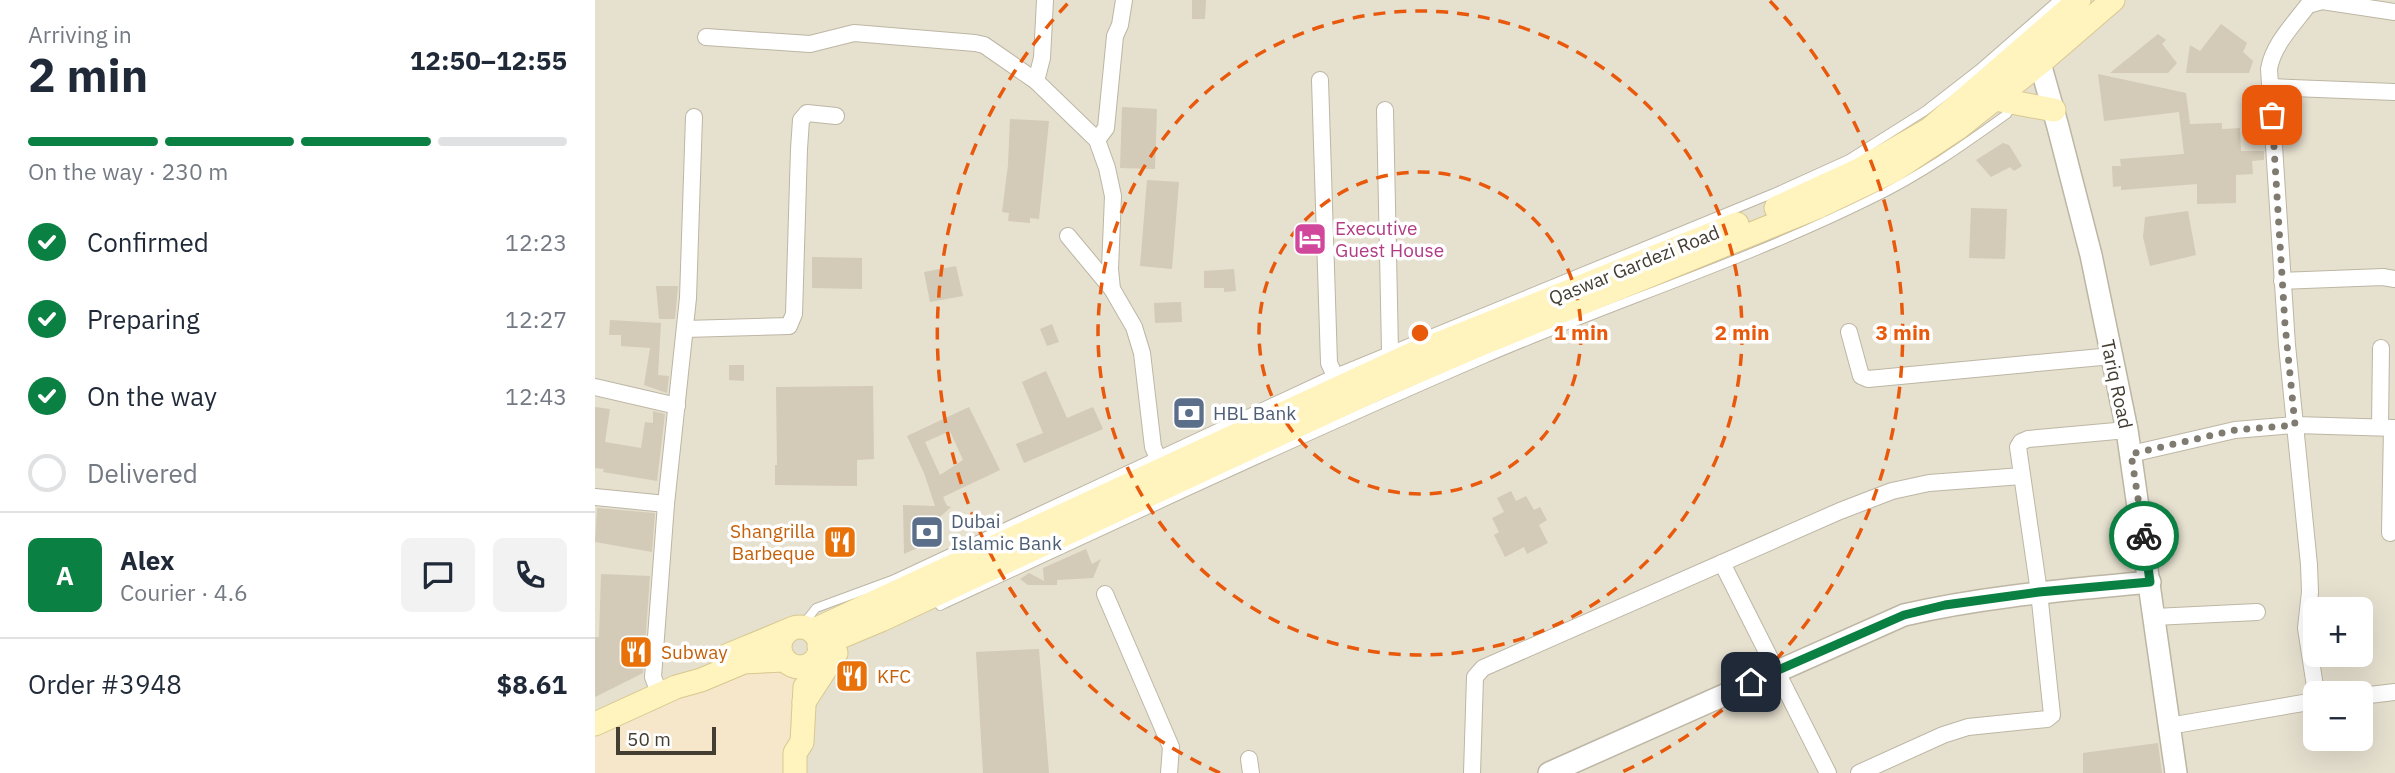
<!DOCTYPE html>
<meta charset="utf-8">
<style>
body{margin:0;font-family:"IBM Plex Sans",sans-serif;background:#f2f2f3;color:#1f2937;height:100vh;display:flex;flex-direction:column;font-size:26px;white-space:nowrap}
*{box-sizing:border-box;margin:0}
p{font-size:23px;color:#747a83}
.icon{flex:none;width:38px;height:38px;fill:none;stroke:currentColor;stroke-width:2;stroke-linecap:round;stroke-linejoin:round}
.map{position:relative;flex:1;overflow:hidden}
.drawer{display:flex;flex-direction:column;background:#fff;width:595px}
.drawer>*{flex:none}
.tools{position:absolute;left:1708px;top:597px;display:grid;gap:14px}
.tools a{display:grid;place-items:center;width:70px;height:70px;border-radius:10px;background:#fff;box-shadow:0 7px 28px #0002;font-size:35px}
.scale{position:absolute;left:21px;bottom:18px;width:100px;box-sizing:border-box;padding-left:7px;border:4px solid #433d32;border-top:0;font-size:19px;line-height:24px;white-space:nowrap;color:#433d32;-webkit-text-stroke:5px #fff;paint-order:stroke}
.pin{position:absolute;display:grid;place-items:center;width:60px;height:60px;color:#fff;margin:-30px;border-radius:14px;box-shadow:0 4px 10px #0006}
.courier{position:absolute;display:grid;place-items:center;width:70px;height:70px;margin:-35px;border:5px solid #0b8043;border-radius:50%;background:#fff;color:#222;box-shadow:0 2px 9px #0007}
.overview em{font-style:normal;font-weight:800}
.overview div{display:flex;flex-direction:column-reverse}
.overview{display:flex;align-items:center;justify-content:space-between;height:119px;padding:0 28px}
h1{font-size:46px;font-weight:800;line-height:52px}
.bar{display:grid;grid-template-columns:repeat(4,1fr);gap:10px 7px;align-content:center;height:84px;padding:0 28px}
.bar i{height:9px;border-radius:5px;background:#e0e1e3}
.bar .active{background:#0b8043}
.bar p{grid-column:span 4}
.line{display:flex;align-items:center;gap:18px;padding:0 28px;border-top:2px solid #e0e1e3}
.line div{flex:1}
.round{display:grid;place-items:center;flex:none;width:74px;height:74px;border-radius:10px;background:#f2f2f3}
ol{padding:0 28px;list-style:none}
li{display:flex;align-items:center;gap:21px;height:77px}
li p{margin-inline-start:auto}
li .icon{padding:7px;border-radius:50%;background:#0b8043;color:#fff;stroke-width:4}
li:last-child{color:#747a83}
li i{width:38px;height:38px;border:4px solid #e0e1e3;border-radius:50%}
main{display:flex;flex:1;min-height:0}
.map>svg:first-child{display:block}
.residential{fill:#e6e0cf;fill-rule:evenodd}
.commercial{fill:#f6e6ca}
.building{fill:#d3cab7;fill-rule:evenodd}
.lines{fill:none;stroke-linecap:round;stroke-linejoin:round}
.service-casing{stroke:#bdb6a4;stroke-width:10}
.minor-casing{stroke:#bdb6a4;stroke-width:18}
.tertiary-casing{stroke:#bdb6a4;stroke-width:24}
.secondary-casing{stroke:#d8c890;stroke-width:25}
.service{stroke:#fff;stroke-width:8}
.minor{stroke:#fff;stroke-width:16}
.tertiary{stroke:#fff;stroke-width:21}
.secondary{stroke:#fff3be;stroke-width:23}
.done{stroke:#807b70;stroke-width:7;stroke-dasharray:0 12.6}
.route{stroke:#0b8043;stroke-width:9}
.ring{fill:none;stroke:#e8590c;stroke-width:3.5;stroke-dasharray:12 9}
.labels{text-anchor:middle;stroke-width:7;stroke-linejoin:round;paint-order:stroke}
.hotel-label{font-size:19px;fill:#b23c85;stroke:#fff;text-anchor:start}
.street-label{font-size:19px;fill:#433d32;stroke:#fff}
.service-label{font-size:19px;fill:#4e5e75;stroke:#fff;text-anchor:start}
.food-label{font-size:19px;fill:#c56008;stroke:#fff;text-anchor:start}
.centre{fill:#e8590c;stroke:#fff;stroke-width:3.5}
.ring-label{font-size:21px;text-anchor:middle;font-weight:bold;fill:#e8590c;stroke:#fff;stroke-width:7;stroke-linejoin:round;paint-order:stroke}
</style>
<main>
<section class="drawer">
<div class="overview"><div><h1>2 min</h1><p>Arriving in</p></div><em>12:50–12:55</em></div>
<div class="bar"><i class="active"></i><i class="active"></i><i class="active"></i><i></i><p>On the way · 230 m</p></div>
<ol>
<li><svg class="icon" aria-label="check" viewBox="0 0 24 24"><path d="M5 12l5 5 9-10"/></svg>Confirmed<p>12:23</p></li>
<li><svg class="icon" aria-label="check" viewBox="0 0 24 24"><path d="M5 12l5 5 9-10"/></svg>Preparing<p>12:27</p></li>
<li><svg class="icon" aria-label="check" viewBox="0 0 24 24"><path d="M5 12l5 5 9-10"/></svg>On the way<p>12:43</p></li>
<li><i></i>Delivered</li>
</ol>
<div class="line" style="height:126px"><b class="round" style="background:#0b8043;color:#fff">A</b><div><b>Alex</b><p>Courier · 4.6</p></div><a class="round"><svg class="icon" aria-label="chat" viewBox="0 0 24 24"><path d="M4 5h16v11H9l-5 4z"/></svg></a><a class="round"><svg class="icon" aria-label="phone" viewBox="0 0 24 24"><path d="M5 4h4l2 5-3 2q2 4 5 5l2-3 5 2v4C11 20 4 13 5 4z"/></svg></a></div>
<div class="line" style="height:91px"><div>Order #3948</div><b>$8.61</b></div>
</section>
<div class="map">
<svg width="1800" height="773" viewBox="0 0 1800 773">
<rect width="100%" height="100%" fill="#f2eee2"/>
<path class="residential" d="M0,0H1800V773H0ZM1720,609H1766V654H1720ZM1720,693H1766V738H1720Z"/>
<polygon class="commercial" points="178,644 179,653 191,668 200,670 210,669 203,773 0,773 0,723"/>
<g class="building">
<polygon points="597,0 611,0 610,19 597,19"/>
<polygon points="1626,24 1652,43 1648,52 1658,61 1654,73 1591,73 1595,45 1605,51"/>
<polygon points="1563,34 1571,40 1567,44 1582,63 1573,73 1515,73"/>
<polygon points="1503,74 1591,93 1595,124 1627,123 1627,129 1645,128 1646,151 1669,151 1669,160 1657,161 1658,174 1641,175 1641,203 1602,204 1602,184 1526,190 1526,186 1518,187 1517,166 1526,166 1525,159 1589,154 1584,112 1509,121"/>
<polygon points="527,107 562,109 560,169 525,168"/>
<polygon points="415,119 454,121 444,219 435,218 435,223 413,221 414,213 407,212 413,165"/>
<polygon points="1408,143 1414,145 1427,166 1419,171 1415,167 1396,177 1381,160"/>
<polygon points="552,180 584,182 577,269 545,266"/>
<polygon points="1376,208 1412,209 1410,259 1374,258"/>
<polygon points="1593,211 1601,255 1555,266 1548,237 1550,217"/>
<polygon points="217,257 267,258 267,289 217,288"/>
<polygon points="361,266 368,296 335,302 329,272"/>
<polygon points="639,269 641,291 629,292 629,288 609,288 609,271"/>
<polygon points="61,286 83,286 80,319 64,319"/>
<polygon points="586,302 587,322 560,323 559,303"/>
<polygon points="15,320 66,323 63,375 74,376 72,393 49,385 55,348 26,346 26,335 14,335"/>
<polygon points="457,324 464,342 452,346 445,329"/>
<polygon points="134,365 149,365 149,381 134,380"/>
<polygon points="451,371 472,418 498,407 508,429 429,463 421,444 448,433 427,382"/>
<polygon points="278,386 279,459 262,460 262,486 180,485 180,465 182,465 181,387"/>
<polygon points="0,407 15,409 10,442 46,448 50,422 58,423 58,411 70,414 62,481 8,472 9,469 0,468"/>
<path d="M374,407L405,470L348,497L352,506L356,507L338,523L347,537L309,554L308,505L340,506L329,473L312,436ZM355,431L368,460L345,475L330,442Z"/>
<polygon points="916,491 921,501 931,496 939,510 945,507 952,520 944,525 953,543 932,554 929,547 910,557 899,535 904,532 897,518 909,512 902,498"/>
<polygon points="2,508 60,513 57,552 0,542"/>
<polygon points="491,549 497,564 506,559 498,578 462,580 462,585 433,585 425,579 434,573 449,581 448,568"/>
<polygon points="6,574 55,576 48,673 0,697 0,637 4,637"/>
<polygon points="444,649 454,773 388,773 381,652"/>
<polygon points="1563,743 1567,773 1488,773 1488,753"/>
</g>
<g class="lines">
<defs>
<g id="service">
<path d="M340,596L345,606C526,522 706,438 889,359C1017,304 1152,261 1277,199C1325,176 1369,145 1412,114L1417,105"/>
<polyline points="205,628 221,608 297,580 738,374 1179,193 1254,159 1330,111 1384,69 1463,0"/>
</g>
<g id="minor">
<polyline points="111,37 215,44 259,33 380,43 389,45 441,81 502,140 512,168 518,196 515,269 517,289 539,327 547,353 558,447 563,458"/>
<polyline points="725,80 734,363 745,387"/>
<polyline points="441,81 447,58 450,0"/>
<polyline points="1675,87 1800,92"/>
<polyline points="790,110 795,350"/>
<polyline points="502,140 511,128 520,36 525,25 529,0"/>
<polyline points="473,236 517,289"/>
<polyline points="1687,281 1788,277 1800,279"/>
<polyline points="90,329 194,326 199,314 204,149 206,120 212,113 241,116"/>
<polyline points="1254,332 1266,376 1273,379 1517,356"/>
<polyline points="0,387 82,406"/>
<polyline points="1785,427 1786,348"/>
<polyline points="1536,454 1640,430 1700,425 1800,428"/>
<polyline points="0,497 71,504"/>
<polyline points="1795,533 1797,428"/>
<polyline points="1127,563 1233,773"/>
<polyline points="510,594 576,747 574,773"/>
<polyline points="1559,617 1662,612"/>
<path d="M1721,693L1711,628L1715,592L1714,565L1692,345L1674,69C1678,45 1698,25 1713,5L1727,1L1800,12"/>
<polyline points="65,695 58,677 71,504 93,298 99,117"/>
<polyline points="1766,696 1800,692"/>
<polyline points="1574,726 1720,701"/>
<polyline points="654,759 656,773"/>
<polyline points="877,773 880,677 888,668 1245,511 1297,491 1334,483 1427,476"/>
<polyline points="1264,773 1348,735 1373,727 1452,719 1457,715 1444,592 1423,447 1426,442 1433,439 1532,430"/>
</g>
<g id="tertiary">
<polyline points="1436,50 1445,63 1463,127 1496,255 1532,430 1581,773"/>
<path d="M954,773L1309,615C1390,596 1472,590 1555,582"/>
</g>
<g id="secondary">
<polyline points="1400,99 1459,110"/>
<polyline points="1181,208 1264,170 1335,129 1484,0"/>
<circle cx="205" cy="647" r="20"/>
<polyline points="217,631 815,355 1142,224"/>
<polyline points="224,646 286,620 777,391 884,345 1225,206 1298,171 1363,128 1445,63 1518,0"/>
<polyline points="131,656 194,630"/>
<polyline points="209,702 241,653"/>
<polyline points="0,724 81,687 106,680 149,662 189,660"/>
<polyline points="200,773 200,753 207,742 210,687"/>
</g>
</defs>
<use href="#service" class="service-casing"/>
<use href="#minor" class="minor-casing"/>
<use href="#tertiary" class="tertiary-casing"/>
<use href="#secondary" class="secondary-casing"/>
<use href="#service" class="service"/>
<use href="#minor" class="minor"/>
<use href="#tertiary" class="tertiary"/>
<use href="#secondary" class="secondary"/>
</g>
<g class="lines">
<polyline class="done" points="1549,536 1536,454 1640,430 1700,425 1690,324 1677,115"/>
<polyline class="route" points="1156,682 1309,615 1350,605 1444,592 1555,582 1549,536"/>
</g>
<g class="ring">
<circle cx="825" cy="333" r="161"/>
<circle cx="825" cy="333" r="322"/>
<path d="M625 773A483 483 0 0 1 475 1M1175 1A483 483 0 0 1 1025 773"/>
</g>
<defs>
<symbol id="hotel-square" viewBox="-11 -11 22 22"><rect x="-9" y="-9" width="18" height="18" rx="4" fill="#d1479c" stroke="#fff"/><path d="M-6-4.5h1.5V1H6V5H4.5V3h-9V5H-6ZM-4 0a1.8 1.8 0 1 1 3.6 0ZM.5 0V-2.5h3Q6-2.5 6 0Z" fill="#fff"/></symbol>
<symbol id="bank-square" viewBox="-11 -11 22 22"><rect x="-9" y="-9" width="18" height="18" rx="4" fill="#5c6f8a" stroke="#fff"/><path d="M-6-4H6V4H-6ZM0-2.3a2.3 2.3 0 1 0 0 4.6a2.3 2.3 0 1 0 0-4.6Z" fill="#fff"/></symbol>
<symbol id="restaurant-square" viewBox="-11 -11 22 22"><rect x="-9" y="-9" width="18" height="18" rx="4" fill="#e8710a" stroke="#fff"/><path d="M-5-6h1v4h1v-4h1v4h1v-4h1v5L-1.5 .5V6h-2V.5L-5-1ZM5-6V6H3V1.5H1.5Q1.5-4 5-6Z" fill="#fff"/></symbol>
</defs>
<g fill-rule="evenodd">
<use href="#hotel-square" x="696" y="220" width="38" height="38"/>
<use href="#bank-square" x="575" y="394" width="38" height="38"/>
<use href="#bank-square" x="313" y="513" width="38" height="38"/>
<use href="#restaurant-square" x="226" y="523" width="38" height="38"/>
<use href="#restaurant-square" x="22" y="633" width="38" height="38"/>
<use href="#restaurant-square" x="238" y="657" width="38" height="38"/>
</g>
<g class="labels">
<g class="hotel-label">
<text x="740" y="235">Executive<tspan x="740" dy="22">Guest House</tspan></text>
</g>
<g class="street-label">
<text transform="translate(1039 265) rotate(-22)" y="7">Qaswar Gardezi Road</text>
<text transform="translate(1522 384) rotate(78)" y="7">Tariq Road</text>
</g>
<g class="service-label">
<text x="618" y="420">HBL Bank</text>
<text x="356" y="528">Dubai<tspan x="356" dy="22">Islamic Bank</tspan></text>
</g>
<g class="food-label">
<text x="220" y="538" text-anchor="end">Shangrilla<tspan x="220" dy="22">Barbeque</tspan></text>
<text x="66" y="659">Subway</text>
<text x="282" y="683">KFC</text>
</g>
</g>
<circle cx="825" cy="333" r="10" class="centre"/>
<g class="ring-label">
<text x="986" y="340">1 min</text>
<text x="1147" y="340">2 min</text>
<text x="1308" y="340">3 min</text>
</g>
</svg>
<div class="tools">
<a>+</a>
<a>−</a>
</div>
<div class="scale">50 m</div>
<div class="pin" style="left:1677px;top:115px;background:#ea580c"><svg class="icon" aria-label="bag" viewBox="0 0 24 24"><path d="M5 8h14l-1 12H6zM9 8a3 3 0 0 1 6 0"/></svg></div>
<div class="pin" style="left:1156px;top:682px;background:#1f2937"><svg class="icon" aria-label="home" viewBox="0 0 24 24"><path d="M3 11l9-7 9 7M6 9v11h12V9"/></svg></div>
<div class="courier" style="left:1549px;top:536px"><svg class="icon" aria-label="bike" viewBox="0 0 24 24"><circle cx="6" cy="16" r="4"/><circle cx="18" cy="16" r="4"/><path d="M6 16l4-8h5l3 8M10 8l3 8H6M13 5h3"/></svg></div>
</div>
</main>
